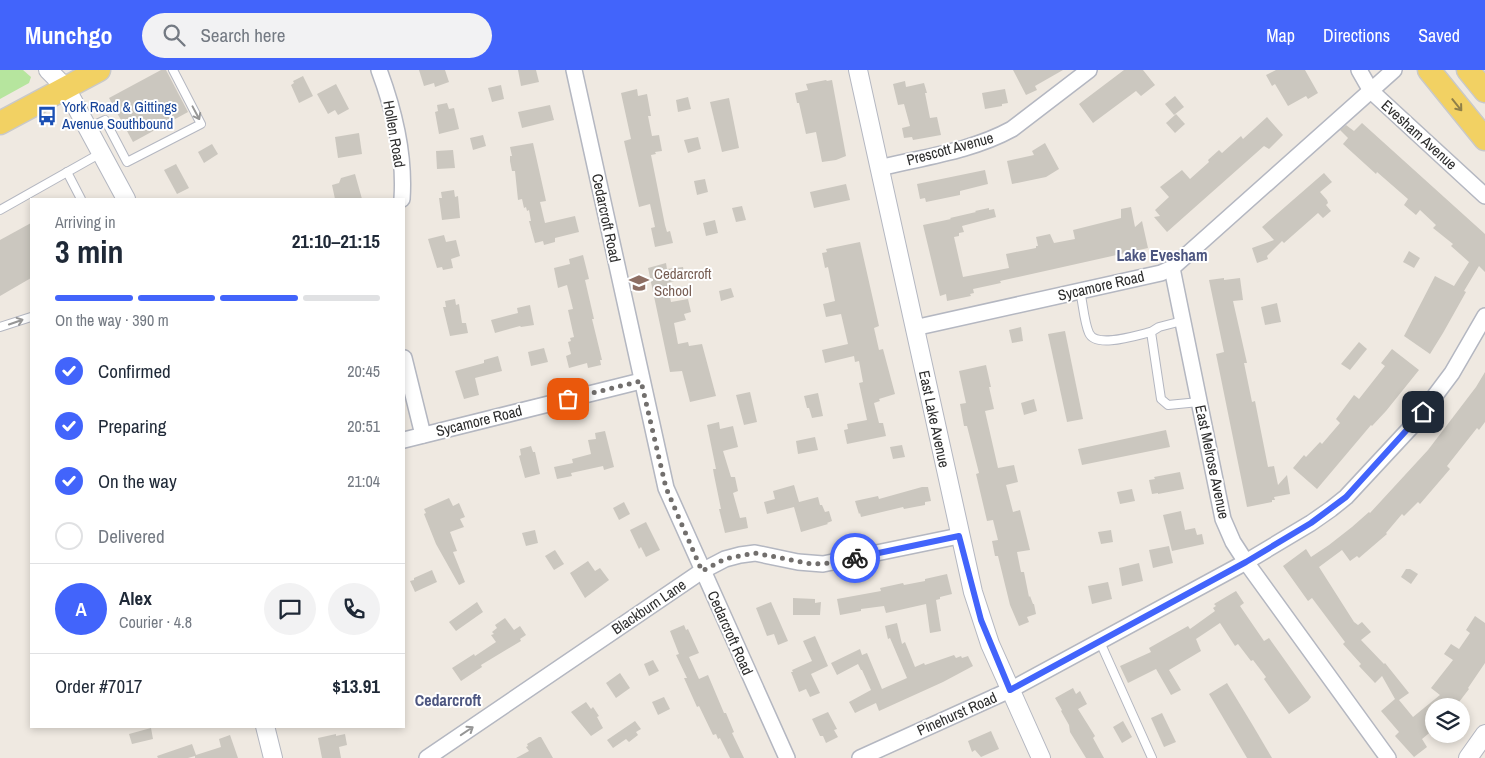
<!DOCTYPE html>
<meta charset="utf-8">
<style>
body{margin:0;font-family:"Archivo Narrow",sans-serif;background:#f2f2f3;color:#1f2937;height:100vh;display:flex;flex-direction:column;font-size:19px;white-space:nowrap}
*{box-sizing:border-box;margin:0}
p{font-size:16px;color:#747a83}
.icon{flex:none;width:28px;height:28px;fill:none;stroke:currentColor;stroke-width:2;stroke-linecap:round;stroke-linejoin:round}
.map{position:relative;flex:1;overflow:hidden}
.drawer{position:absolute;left:30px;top:128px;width:375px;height:530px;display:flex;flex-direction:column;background:#fff;border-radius:0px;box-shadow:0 2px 8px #0003}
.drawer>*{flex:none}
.tools{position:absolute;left:1425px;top:628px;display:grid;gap:10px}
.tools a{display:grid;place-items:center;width:45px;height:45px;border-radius:50%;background:#fff;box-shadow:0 2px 8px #0003;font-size:25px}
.pin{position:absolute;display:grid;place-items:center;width:42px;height:42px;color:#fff;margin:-21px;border-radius:10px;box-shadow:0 2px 8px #0006}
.courier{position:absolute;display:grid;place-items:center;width:50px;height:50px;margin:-25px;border:4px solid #4264fb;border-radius:50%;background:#fff;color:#222;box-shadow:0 1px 6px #0007}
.summary em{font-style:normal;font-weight:800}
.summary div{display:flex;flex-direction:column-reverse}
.summary{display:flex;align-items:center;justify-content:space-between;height:85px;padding:0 25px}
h1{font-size:32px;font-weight:800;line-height:38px}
.bar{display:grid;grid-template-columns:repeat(4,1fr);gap:8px 5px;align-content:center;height:60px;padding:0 25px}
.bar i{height:6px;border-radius:4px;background:#e0e1e3}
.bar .on{background:#4264fb}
.bar p{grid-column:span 4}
.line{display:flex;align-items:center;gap:12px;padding:0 25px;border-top:1px solid #e0e1e3}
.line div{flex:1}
.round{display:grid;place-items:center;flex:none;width:52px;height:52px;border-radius:26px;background:#f2f2f3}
ol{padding:0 25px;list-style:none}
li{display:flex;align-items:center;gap:15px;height:55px}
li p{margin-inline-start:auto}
li .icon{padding:5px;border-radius:50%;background:#4264fb;color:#fff;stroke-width:4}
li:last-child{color:#747a83}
li i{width:28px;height:28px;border:2px solid #e0e1e3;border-radius:50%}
header{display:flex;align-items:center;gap:30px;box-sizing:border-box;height:70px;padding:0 25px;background:#4264fb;color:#fff}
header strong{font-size:24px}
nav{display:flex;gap:28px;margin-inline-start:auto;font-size:18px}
.search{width:350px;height:45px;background:#f2f2f3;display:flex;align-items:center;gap:12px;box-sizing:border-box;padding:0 18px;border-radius:28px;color:#747a83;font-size:19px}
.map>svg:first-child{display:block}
.green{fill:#b6e59e}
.building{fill:#cbc7bf}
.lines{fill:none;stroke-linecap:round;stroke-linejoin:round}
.service-casing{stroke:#b4b7c1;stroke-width:10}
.minor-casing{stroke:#b4b7c1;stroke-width:18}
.tertiary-casing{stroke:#b4b7c1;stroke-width:20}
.primary-casing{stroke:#c9c9c9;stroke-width:25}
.service{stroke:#fff;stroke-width:8}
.minor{stroke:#fff;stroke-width:15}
.tertiary{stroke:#fff;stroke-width:18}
.primary{stroke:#f2d163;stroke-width:22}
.oneway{stroke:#908048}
.oneway2{stroke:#969696}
.done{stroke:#726f6d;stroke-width:5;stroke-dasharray:0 9}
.route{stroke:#4264fb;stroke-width:6}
.labels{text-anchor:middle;stroke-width:4;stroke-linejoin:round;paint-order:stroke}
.transit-label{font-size:15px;fill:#164399;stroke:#fff;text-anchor:start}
.street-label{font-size:15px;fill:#2e2e2e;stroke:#fff}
.education-label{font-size:15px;fill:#785e54;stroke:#fff;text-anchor:start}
.neighbourhood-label{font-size:16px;font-weight:bold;fill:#4d5680;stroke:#fff}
</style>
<header>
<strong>Munchgo</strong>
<div class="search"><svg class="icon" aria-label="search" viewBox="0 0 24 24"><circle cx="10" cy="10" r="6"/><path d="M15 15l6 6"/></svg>Search here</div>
<nav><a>Map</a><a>Directions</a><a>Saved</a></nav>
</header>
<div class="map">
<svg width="1485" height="688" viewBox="0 0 1485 688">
<rect width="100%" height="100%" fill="#efe9e1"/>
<polygon class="green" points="0,0 23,0 31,7 29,13 0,29"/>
<g class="building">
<polygon points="161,0 166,0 188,42 133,72 109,28"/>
<polygon points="419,0 445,0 449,12 435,17 434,13 424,16"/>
<polygon points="518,0 536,0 539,12 521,16"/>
<polygon points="1013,0 1063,0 1035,16 1037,20 1026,25"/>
<polygon points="1124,0 1143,0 1155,15 1141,26 1136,21 1093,53 1079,34"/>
<polygon points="1276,0 1305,0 1318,23 1308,29 1306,26 1288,36 1275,14 1272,16 1266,5"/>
<polygon points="303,6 313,26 299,33 291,15 294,13 293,11"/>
<polygon points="826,10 827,11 832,10 846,86 836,90 822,92 816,62 806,64 799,33 797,33 795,23 808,20 806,14"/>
<polygon points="905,11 906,17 924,13 927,23 925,23 930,48 937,47 941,65 913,70 912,67 904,68 902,58 910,56 904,34 898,35 893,14"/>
<polygon points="336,14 349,39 338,45 335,40 328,44 317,24"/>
<polygon points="501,15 504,29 492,32 488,18"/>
<polygon points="637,19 638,26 647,24 651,46 648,46 652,66 659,65 662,81 655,82 656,84 651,85 665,155 667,162 670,161 673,173 655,177 651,158 655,157 650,134 639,137 624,71 631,69 621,23"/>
<polygon points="1005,19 1008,33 1002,34 1002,36 985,39 982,23"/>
<polygon points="1175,26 1184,37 1174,45 1165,34"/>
<polygon points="688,27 691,39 678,42 676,30"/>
<polygon points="729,28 739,78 722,82 710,32"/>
<polygon points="447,33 449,39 454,38 459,59 439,64 435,42 438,41 437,35"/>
<polygon points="550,35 554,50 522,58 518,42"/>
<polygon points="1176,44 1185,54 1175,63 1166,53"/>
<polygon points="1267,47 1283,65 1269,79 1264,76 1167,162 1154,147 1160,146 1155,140 1169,127 1160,117 1182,100 1190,109 1209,92 1208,90 1219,80 1222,83 1241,66 1243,69"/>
<polygon points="1362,53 1485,164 1485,202 1479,196 1464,221 1466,222 1443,263 1430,284 1404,266 1435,206 1454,216 1469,192 1451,176 1453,174 1433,158 1436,155 1420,140 1416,145 1404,135 1408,129 1377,102 1376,104 1343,74 1348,68 1340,60 1346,55 1354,61"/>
<polygon points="359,63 362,84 338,88 335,67"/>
<polygon points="483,65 486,76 473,80 470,68"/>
<polygon points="698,67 701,79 688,83 684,70"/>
<polygon points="533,73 546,131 540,132 545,153 575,146 579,162 555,168 555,172 544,175 543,171 535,173 529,151 531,151 529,140 527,141 526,137 524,138 522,129 518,130 515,101 512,101 510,91 510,86 512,86 510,77"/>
<polygon points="1045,73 1059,99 1046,107 1012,114 1007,91 1034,85 1032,81"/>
<polygon points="212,74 218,84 204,93 198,82"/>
<polygon points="453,80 455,98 437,99 436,81"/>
<polygon points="176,94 189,118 177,124 164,100"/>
<polygon points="985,100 988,114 960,121 960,125 926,132 925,128 920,129 917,114"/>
<polygon points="1324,103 1332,112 1320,122 1327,130 1328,133 1326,135 1331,141 1323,148 1318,143 1284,173 1282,171 1267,186 1268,189 1257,193 1252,178 1274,170 1262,157"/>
<polygon points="355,104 362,129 335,129 332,115 339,113 341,108"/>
<polygon points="705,109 708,122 697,125 694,111"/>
<polygon points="846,114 850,130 814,138 810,122"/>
<polygon points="454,120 455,127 458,126 460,148 442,150 439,128 442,128 441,122"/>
<polygon points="742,136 746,150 736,152 732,138"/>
<polygon points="1131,137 1135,157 1142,151 1148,178 1000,211 1001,213 973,219 974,223 970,224 971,226 947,231 946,224 940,226 923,155 951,149 950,148 976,142 975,141 989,138 989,140 994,139 996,147 962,156 964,162 959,163 959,166 954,167 963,207 1009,198 1006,184 1036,178 1036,176 1038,176 1036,167 1050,164 1054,173 1075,169 1073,160 1121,148 1121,139"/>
<polygon points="715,150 718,163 706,166 703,153"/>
<polygon points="31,153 31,208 0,226 0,170"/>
<polygon points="444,165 446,172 456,170 460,186 451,189 453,198 443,200 442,197 437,198 428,169"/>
<polygon points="860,172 879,256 874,258 879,280 883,279 895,324 879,329 880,331 874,333 879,353 883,353 886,366 847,374 844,360 848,359 847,354 867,350 859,313 863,312 859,291 855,292 854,286 825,293 822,280 848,274 841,244 826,247 823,234 835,231 828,197 825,198 822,183 827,182 826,179"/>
<polygon points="1409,181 1420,188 1414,198 1403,192"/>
<polygon points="583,185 589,209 585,210 594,249 592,249 602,290 600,290 601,295 588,298 587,293 569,298 566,286 571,284 568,272 571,271 570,268 574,267 568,240 573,239 567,215 558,218 554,198 570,194 569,189"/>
<polygon points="666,193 667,199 683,197 685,208 667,213 671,232 688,229 691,242 684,244 686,250 674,253 678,274 688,272 689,276 702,274 716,326 690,332 682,301 670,302 648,198"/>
<polygon points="1224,208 1224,210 1240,208 1243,230 1233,231 1247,293 1244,293 1252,332 1255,331 1268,397 1274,396 1278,415 1287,405 1290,424 1274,427 1275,430 1272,430 1272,432 1247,437 1216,284 1224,282 1209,210"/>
<polygon points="731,218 734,227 721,231 719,221"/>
<polygon points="455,229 456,235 459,234 462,253 466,253 468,263 450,266 443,237 446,237 445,231"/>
<polygon points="1277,233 1281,252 1265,255 1261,237"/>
<polygon points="530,235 534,255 521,257 520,256 495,263 491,250 518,243 517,238"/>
<polygon points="1021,257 1023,271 1012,273 1009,260"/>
<polygon points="1065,261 1083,349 1067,352 1048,264"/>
<polygon points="1359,272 1367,279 1350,300 1341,294"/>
<polygon points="544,278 548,292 531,296 528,282"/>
<polygon points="1392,279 1419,300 1386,341 1372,356 1371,355 1317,419 1293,398 1304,385 1306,387 1320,372 1322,374 1340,353 1336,349 1354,325 1359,329 1385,296 1381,293"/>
<polygon points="498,286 502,301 475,308 479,325 464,329 455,301 484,293 484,290"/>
<polygon points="986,295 991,317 989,317 994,339 985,341 993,376 998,398 1014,395 1018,412 1006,415 1013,442 1020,440 1030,480 1017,482 1021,502 1024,502 1029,527 1030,526 1033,534 1034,534 1036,544 1027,547 1029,552 1019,556 1010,535 998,486 995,486 992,471 998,470 993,450 987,451 976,404 979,403 967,356 964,356 960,334 966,333 959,301"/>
<polygon points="1485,302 1485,352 1479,360 1477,358 1447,396 1450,399 1420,434 1418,432 1404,446 1402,444 1386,463 1387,464 1359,488 1357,486 1350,491 1342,480 1319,497 1354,552 1358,555 1362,552 1371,562 1361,570 1384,594 1385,593 1409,623 1399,630 1413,647 1440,625 1431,618 1453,590 1444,584 1451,574 1459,579 1470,563 1466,560 1475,546 1485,553 1485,593 1468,618 1469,619 1456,636 1434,636 1434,659 1422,669 1427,677 1414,687 1395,666 1399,662 1381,641 1395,629 1382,606 1375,613 1359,596 1361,594 1343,574 1345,572 1312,528 1308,531 1283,496 1306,479 1311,487 1329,475 1352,457 1369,442 1370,443 1428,380 1476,317"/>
<polygon points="750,322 757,352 744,355 736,325"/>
<polygon points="818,323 823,346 812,348 809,338 807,338 804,326"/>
<polygon points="1034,329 1037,341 1024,345 1021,333"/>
<polygon points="719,352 720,359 733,356 738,377 723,381 731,407 735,407 738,421 733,423 740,448 746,447 748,458 725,463 719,439 721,439 714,405 713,399 716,399 707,355"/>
<polygon points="1166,360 1170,377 1082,395 1078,379"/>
<polygon points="605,361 614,397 604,400 603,396 571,403 572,406 557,409 554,397 573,393 572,389 591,384 588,370 596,369 595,363"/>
<polygon points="815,367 818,380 798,384 796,371"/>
<polygon points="902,375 905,387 893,389 890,377"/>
<polygon points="531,376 533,382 535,382 540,404 525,408 519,386 521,385 520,379"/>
<polygon points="1180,402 1184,419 1158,424 1158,423 1152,424 1149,410 1155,409 1154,407"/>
<polygon points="794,415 799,432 818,427 820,435 822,435 825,442 829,441 832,451 827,453 828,454 801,462 794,437 767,444 764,432 775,429 773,421"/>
<polygon points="922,417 928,417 931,431 925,432 925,435 904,439 903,437 861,447 860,443 859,444 855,431 878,426 879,429"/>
<polygon points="1132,419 1135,431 1120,434 1117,422"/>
<polygon points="449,428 453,436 459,433 465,447 460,449 464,457 450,462 457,481 453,482 465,512 459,515 436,474 424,444 426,443 424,439"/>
<polygon points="624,432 630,444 619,450 613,438"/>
<polygon points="1181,441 1185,460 1195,458 1197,465 1202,464 1204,474 1172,481 1163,445"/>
<polygon points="646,452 660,480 646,487 641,477 639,479 630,460"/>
<polygon points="535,460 538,473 526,476 522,463"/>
<polygon points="1111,460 1113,472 1101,474 1098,462"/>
<polygon points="1169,476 1173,493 1153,498 1149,480"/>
<polygon points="555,480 564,494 554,500 545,486"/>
<polygon points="588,491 595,501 600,498 609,510 585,528 570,503"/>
<polygon points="1139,493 1143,511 1122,516 1119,498"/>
<polygon points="1406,499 1410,499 1418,504 1411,514 1401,507"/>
<polygon points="432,500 437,512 415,522 410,511 414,510 414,508"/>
<polygon points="947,504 952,524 940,527 940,529 936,530 941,561 930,563 926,534 886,543 884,536 861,539 861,541 840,545 837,529 881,521 880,518 903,513 904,515 925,511 925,509"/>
<polygon points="1108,512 1112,529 1092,534 1088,516"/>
<polygon points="1236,521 1244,533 1240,536 1264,571 1269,568 1279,582 1311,627 1308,631 1289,644 1264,609 1266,607 1253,590 1251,591 1238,574 1235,576 1220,553 1196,569 1201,581 1169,600 1181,620 1171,625 1156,599 1128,613 1120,596 1151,582 1149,578 1188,556 1190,559 1215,541 1213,538 1216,536 1214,534"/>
<polygon points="793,528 815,529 815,533 821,532 820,545 793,545"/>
<polygon points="477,532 483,542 456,561 449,552"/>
<polygon points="771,532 788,571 778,575 774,564 767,566 756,538"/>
<polygon points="505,548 514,560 520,556 526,565 520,569 521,571 481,595 482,597 461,611 452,598 474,584 475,586 496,572 491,565 494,564 492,562 497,558 495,555"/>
<polygon points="897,553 902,574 905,572 915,597 924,593 925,595 954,585 956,588 961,586 962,588 968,586 973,596 943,612 879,641 876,633 855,643 849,632 871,620 862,600 861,600 858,594 837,605 831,593 860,579 862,585 867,583 882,619 907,608 890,568 888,569 885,556"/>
<polygon points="684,555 686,560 688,559 699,583 689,587 699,609 708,605 724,643 726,643 734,662 732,663 744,688 730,688 720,668 718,669 716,664 713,665 699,636 697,637 684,608 687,608 676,585 679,584 670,561"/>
<polygon points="815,566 828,596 811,604 820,623 810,627 806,619 799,622 791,602 793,602 792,600 812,591 803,571"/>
<polygon points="653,590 659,601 649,606 644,594"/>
<polygon points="620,603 630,618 616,628 606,613"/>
<polygon points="1227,613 1252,654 1272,688 1247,688 1209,624"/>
<polygon points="1073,618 1076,624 1080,621 1087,634 1078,639 1095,666 1093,668 1104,688 1086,688 1070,662 1069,655 1061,641 1062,640 1055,628"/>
<polygon points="664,627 670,639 658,645 652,632"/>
<polygon points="586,632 591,639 593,637 599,646 597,647 603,658 591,666 571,642"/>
<polygon points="828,642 837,659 834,660 838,667 826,673 823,666 820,666 812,649"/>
<polygon points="1162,643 1176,672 1164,677 1151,648"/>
<polygon points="635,651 641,659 636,662 638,665 629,672 626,669 613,678 607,670"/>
<polygon points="1123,651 1132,667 1122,673 1113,657"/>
<polygon points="151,658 153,669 132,674 129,664"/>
<polygon points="991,661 999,679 981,687 975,680 972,682 968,671"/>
<polygon points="336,664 336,666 345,664 347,675 339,677 341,688 322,688 318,668"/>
<polygon points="230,665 238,688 195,688 195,686 188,688 158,688 157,686 192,674 196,685 221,677 219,669"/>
<polygon points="539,667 541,667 553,688 516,688 529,681 526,677 528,676 527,674"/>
</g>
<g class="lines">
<defs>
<g id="service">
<polyline points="88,58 105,50 127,92 201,54 173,0"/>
<polyline points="67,102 81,129"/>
<polyline points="0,140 101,83"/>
<path d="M1080,221C1083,233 1084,252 1089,263C1096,279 1137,265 1151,262"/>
<polyline points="1182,251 1159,257 1151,262 1161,329 1168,335 1199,332"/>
<polyline points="0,257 31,247"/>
<polyline points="1100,572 1152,688"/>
</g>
<g id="minor">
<path d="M379,0C394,40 405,86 402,129"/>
<polyline points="574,0 666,418 787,688"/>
<polyline points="1359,0 1371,21 1485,126"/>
<path d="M879,98C924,87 972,81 1012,59L1089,0"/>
<polyline points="1172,198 1223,449 1233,472 1246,492 1388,688"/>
<polyline points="914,258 1161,203 1172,198 1394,0"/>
<polyline points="404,288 423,365"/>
<polyline points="404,370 641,311"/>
<polyline points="427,688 702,501 725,489 740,485 755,483 798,492 823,494 959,466"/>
<polyline points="860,688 1010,620 1246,492 1311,453 1331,439 1346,427 1413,355 1452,303 1485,246"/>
</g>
<g id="tertiary">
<polyline points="48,0 66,18 126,129"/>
<polyline points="858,0 973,522 990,574 1041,688"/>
<polyline points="265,656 273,688"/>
<polyline points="1468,688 1485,664"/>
</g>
<g id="primary">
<polyline points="1429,0 1485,69"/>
<polyline points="1468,0 1485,21"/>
<polyline points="0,53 99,0"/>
</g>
</defs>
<use href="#service" class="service-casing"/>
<use href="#minor" class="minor-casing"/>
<use href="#tertiary" class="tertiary-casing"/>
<use href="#primary" class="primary-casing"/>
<use href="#service" class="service"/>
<use href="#minor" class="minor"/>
<use href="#tertiary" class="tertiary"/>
<use href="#primary" class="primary"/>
</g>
<defs><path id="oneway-shaft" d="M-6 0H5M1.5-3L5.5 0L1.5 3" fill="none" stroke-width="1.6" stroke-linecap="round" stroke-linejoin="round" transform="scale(1.25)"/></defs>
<use class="oneway" href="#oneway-shaft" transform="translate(1457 35) rotate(51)"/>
<g class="oneway2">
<use href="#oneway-shaft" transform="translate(196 43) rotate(62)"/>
<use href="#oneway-shaft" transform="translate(16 252) rotate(-19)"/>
<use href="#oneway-shaft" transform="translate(467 661) rotate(-34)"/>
</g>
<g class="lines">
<polyline class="done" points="568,329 641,311 666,418 702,501 725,489 755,483 812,494 833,493 855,488"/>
<polyline class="route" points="855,488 959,466 981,550 1010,620 1246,492 1311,453 1346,427 1423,342"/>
</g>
<defs>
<symbol id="bus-bare" viewBox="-9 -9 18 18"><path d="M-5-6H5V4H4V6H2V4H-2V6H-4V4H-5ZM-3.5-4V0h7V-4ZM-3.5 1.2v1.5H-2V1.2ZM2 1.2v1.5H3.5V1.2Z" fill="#1a4fb4" stroke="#fff" stroke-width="2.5" paint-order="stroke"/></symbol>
<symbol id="school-bare" viewBox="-9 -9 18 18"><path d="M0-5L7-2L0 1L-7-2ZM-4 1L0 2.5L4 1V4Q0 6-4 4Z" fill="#8d6e63" stroke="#fff" stroke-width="2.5" paint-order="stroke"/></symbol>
</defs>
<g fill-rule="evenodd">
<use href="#bus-bare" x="33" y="32" width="28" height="28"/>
<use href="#school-bare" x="625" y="199" width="28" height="28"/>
</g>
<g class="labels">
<g class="transit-label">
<text x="62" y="42">York Road &amp; Gittings<tspan x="62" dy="17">Avenue Southbound</tspan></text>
</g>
<g class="street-label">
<text transform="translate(394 64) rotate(80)" y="5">Hollen Road</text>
<text transform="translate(1419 65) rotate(42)" y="5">Evesham Avenue</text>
<text transform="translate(950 79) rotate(-15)" y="5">Prescott Avenue</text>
<text transform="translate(606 148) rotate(78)" y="5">Cedarcroft Road</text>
<text transform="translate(1101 216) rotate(-13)" y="5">Sycamore Road</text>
<text transform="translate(934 349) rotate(78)" y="5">East Lake Avenue</text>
<text transform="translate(479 351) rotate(-14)" y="5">Sycamore Road</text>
<text transform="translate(1212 392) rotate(78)" y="5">East Melrose Avenue</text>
<text transform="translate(649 537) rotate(-34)" y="5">Blackburn Lane</text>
<text transform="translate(730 563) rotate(66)" y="5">Cedarcroft Road</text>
<text transform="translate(957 644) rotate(-24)" y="5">Pinehurst Road</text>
</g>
<g class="education-label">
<text x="654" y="209">Cedarcroft<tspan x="654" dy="17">School</tspan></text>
</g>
<g class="neighbourhood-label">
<text x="1162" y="191">Lake Evesham</text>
<text x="448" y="636">Cedarcroft</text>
</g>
</g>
</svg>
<div class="tools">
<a><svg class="icon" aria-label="layers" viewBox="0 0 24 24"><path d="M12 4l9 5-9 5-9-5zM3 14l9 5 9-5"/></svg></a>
</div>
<div class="pin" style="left:568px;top:329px;background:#ea580c"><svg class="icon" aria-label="bag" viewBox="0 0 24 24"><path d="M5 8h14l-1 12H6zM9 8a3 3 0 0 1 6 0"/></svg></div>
<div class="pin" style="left:1423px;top:342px;background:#1f2937"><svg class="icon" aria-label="home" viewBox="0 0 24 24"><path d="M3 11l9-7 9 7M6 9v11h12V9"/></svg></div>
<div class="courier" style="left:855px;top:488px"><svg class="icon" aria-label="bike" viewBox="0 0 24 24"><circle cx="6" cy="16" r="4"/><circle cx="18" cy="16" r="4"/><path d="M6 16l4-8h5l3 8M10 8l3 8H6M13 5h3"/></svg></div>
<section class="drawer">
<div class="summary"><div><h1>3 min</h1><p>Arriving in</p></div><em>21:10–21:15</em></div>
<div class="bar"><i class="on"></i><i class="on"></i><i class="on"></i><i></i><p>On the way · 390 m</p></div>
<ol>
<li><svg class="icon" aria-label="check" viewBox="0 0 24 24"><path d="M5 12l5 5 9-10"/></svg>Confirmed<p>20:45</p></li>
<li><svg class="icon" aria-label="check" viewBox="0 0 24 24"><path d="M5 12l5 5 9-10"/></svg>Preparing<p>20:51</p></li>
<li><svg class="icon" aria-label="check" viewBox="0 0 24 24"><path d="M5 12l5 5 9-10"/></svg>On the way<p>21:04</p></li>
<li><i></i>Delivered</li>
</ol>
<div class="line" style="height:90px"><b class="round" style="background:#4264fb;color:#fff">A</b><div><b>Alex</b><p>Courier · 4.8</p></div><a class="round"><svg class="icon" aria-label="chat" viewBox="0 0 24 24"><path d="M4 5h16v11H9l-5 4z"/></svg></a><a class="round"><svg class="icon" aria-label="phone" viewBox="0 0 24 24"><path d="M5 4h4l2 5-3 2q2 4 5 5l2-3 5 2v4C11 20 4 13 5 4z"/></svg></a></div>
<div class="line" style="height:65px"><div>Order #7017</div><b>$13.91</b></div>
</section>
</div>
